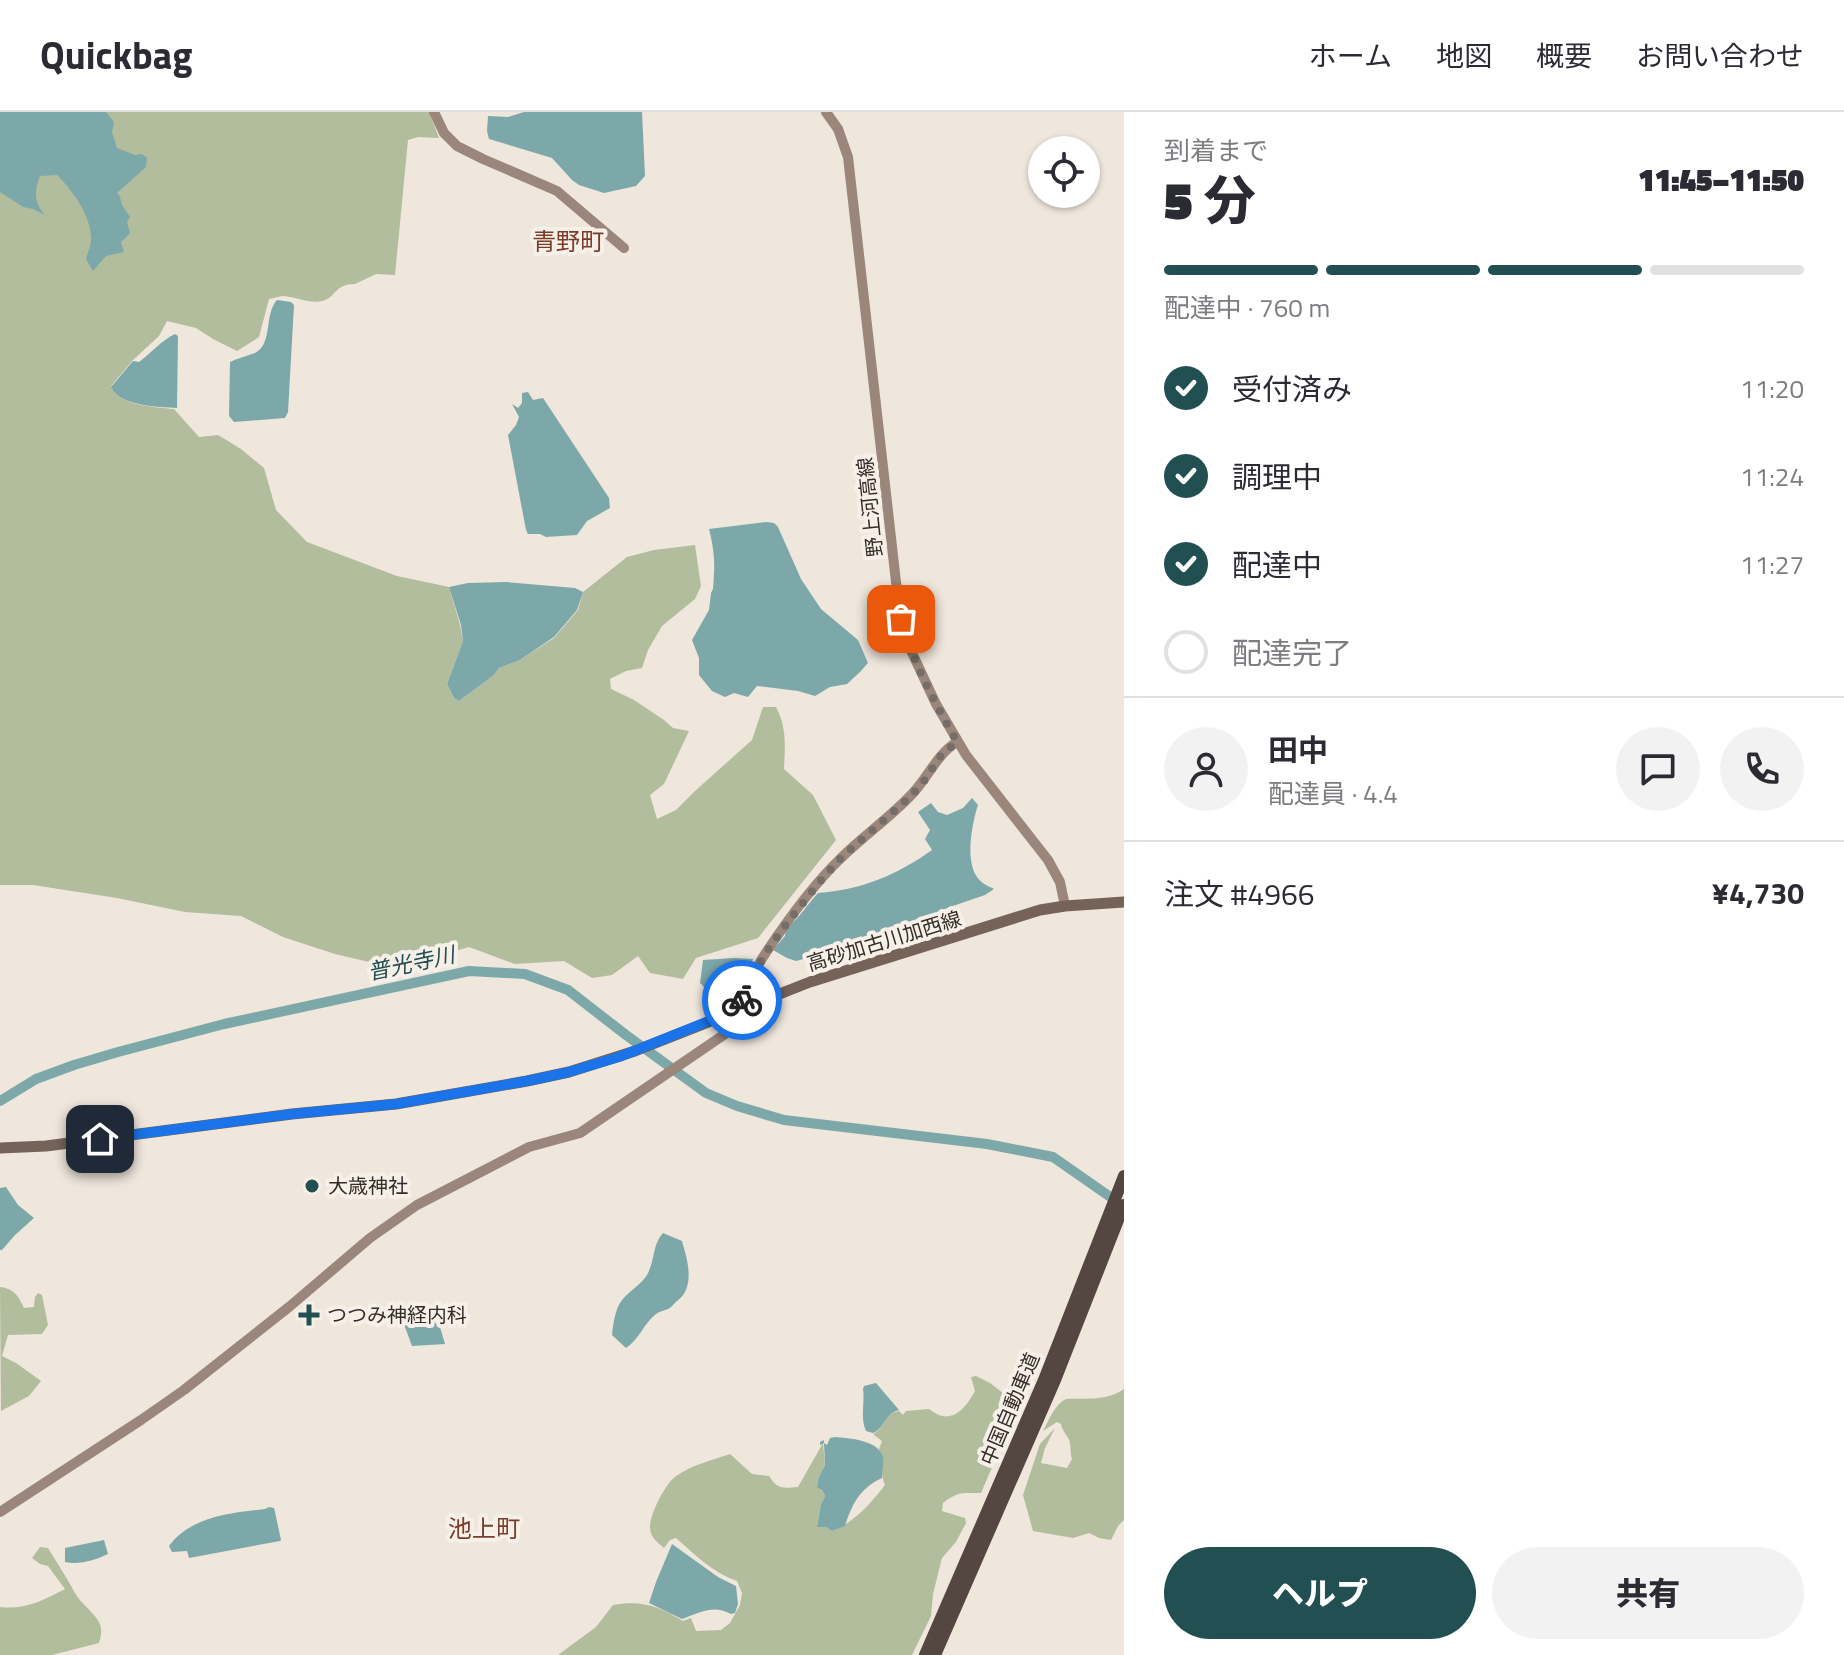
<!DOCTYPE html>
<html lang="ja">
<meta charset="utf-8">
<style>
body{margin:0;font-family:"Titillium Web","Noto Sans JP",sans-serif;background:#f2f2f3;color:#2b2b33;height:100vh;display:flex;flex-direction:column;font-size:30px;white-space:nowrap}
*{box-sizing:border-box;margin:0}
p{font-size:26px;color:#7c7c81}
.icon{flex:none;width:44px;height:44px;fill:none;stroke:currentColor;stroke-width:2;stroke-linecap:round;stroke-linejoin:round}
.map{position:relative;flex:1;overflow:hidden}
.details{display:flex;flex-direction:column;background:#fff;width:720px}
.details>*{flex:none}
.fabs{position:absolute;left:1028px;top:24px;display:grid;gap:16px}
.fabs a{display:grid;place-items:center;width:72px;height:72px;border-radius:50%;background:#fff;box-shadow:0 2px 6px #0004;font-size:40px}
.pin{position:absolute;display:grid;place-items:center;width:68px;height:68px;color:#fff;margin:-34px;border-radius:16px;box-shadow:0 4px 12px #0006}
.courier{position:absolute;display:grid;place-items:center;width:80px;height:80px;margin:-40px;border:6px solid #1a73e8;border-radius:50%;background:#fff;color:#222;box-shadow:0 2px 10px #0007}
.summary em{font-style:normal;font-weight:800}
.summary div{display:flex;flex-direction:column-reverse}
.summary{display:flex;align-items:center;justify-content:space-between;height:136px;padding:0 40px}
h1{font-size:52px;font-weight:800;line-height:60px}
.bar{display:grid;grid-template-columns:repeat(4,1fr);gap:12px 8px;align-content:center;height:96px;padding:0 40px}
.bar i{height:10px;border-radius:6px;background:#e1e1e2}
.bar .selected{background:#214f52}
.bar p{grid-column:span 4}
.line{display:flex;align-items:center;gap:20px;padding:0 40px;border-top:2px solid #e1e1e2}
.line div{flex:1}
.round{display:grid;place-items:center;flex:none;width:84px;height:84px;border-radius:42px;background:#f2f2f3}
ol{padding:0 40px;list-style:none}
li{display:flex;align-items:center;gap:24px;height:88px}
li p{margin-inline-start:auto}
li .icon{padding:8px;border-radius:50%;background:#214f52;color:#fff;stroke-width:4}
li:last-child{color:#7c7c81}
li i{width:44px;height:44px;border:4px solid #e1e1e2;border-radius:50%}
.button{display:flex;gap:16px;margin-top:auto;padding:16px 40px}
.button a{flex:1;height:92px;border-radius:48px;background:#214f52;color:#fff;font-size:32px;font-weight:800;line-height:92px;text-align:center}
.button a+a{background:#f2f2f3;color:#2b2b33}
header{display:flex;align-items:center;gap:48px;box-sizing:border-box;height:112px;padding:0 40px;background:#fff;border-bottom:2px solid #e1e1e2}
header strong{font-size:38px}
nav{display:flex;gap:44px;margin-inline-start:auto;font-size:28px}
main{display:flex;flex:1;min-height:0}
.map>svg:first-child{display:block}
.green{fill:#b2bd9d}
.water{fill:#7da8aa}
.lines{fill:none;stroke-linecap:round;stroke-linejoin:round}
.river{stroke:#7da8aa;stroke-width:10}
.secondary{stroke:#9a867a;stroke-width:10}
.primary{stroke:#75635a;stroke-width:11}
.highway{stroke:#544640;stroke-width:12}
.done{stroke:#756d67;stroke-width:8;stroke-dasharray:0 14.4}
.route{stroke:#1a73e8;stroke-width:10}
.poi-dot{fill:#214f52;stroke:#f7f0e8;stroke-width:3}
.labels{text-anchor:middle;stroke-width:8;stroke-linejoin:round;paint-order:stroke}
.street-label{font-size:20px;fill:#342c28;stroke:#f7f0e8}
.poi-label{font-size:20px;fill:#342c28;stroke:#f7f0e8;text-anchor:start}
.water-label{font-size:22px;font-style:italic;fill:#214f52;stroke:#f7f0e8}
.quarter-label{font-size:24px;fill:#7b3c29;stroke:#f7f0e8}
</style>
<header>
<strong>Quickbag</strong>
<nav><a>ホーム</a><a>地図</a><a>概要</a><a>お問い合わせ</a></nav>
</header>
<main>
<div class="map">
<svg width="1124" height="1543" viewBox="0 0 1124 1543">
<rect width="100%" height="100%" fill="#efe6dc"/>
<g class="green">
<path d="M0,0H429L439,26L418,25L408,28L395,163L376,162L355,172C334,172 336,186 322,189C309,192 294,184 282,184C278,185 273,186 269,187L259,225L237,239L213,227L196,216L167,209L159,224L133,248L111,274C118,294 155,295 174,297L199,325L218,323L241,337L264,356L276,398L307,430L397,464L449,475L460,513L463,529L447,572L454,586L459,589L494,563L499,556L520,548L554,526L578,498L583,480L627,445L654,438L695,433L701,474L695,487L662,514L648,538L642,556L626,559L610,567L611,577L634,588L664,608L673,616L689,619L664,672L650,683L657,707L676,698L695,679L752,628L763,595H776C787,615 785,635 784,657L813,683L836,728L758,826L696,846L683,867L650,861L638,844L612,863L592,866L564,849L515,852L469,835L395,856L335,842L283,825L241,804L185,800L117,786L33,773H0Z"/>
<path d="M0,1175C14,1176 19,1185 24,1196L34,1195L35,1185L38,1181L42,1183L48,1213L42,1222L8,1223L2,1244L16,1251L41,1269L29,1284L1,1299Z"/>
<path d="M976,1264L990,1271L1008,1285L1017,1282H1027L1018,1295L981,1381C962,1381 958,1379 943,1391L942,1399L965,1406L966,1411L956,1430L942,1446L933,1482L931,1504L912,1543H558L596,1515L613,1493C642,1488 658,1494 683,1509L691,1506L696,1519L721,1518L730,1511L740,1493L742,1481L737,1469C713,1461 694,1442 676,1426L670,1428L664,1436C657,1430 650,1425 650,1415C650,1402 665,1372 676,1364C692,1353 712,1348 730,1342L752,1362L769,1364C778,1378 783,1376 798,1375L823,1331L825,1353L818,1367L817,1374L822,1378L825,1384L821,1392L817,1414L826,1415L832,1419C854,1411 871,1391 885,1373C879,1360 885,1350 879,1337L882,1329L873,1322C886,1315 882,1303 899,1299L903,1303L906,1299L929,1297C950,1314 964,1299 975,1279L971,1265Z"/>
<path d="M1124,1277V1408L1118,1414L1111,1428L1099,1426L1089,1421L1073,1426L1033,1419L1023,1383L1040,1332L1055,1316L1045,1336L1041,1351L1067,1356L1072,1347C1070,1341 1071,1337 1070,1331C1069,1324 1062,1320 1061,1312L1057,1310L1043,1319C1049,1308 1055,1292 1066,1287C1085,1286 1108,1289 1124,1277Z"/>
<path d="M40,1435L48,1436C57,1451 67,1466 75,1481C81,1492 95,1501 100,1512C102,1518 101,1525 99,1531L52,1543H0V1495C25,1498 44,1488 65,1477L48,1454L40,1452L32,1446Z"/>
</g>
<g class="water">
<path d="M0,0H106L114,10L112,20L117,36L135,43L142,42L147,46L146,55L117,81L120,85L122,93L130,105L127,110L130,121L121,130L124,140L106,144L93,159L86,147C87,142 91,134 91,128C92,104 72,78 57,63L40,64C34,79 34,91 45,103L33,97L23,95L0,80Z"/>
<polygon points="524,0 642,0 645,64 636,74 604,81 579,73 572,68 552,46 489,27 487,19 488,4 508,5"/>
<path d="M277,188L291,190L294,193L288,300L285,306L234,310L229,304L230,250C238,246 247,244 255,241C273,232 264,202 277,188Z"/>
<path d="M175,222L178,224L177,296C158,295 119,294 111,275L133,249L139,250C151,241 162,228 175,222Z"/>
<polygon points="528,280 533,288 543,286 609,386 610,396 587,409 577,423 546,425 540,422 528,422 526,418 508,323 516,313 519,305 512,292 518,296 522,291 522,281"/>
<path d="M766,410L774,411L778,415L801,467L821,497L858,528L868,551L860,560L847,572L830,575L815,584L798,579L757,574L748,585L734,581L725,585L712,579L699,563V546L692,528L709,498L711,481L713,477C715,453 715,441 709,417Z"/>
<polygon points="506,470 575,476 583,480 577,498 554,525 520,548 499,556 494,563 459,589 454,586 447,572 463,529 461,513 449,475 468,471"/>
<path d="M972,686L978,693C972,711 965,748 977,765C981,771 988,774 994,777L985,783L947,796L899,819L870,830L796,849L787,846L773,838L785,824L786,817C799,806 807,793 818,781C861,778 897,763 932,738L925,727L930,718L918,700L931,691L938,700L947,703L963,696Z"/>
<polygon points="734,846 753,847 749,862 741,877 720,884 710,881 700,871 703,848"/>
<polygon points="6,1075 18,1093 34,1106 15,1123 2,1138 0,1138 0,1076"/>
<path d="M663,1121L682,1129C686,1144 693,1164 685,1180C683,1185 676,1189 673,1193C668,1199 661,1198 656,1202C644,1211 639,1228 626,1236L612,1223C613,1213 615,1199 620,1191C627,1180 640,1174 647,1163C655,1149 652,1133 663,1121Z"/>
<polygon points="431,1195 435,1198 445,1232 412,1234 402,1207 403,1205"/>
<path d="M876,1271L899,1298C884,1302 885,1316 873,1321L866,1319C860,1306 865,1291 863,1277L864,1274Z"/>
<path d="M835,1325C848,1326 879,1328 883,1345C884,1351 882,1360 882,1366C860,1376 852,1392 845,1414L832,1419L826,1415H817L821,1392L825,1384L822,1378L817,1375L818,1367L825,1353L824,1331L820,1333V1330L824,1328V1331L827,1333L830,1326Z"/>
<path d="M269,1395L274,1396L275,1400L281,1428L280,1429L189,1446L187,1439L172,1440L169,1434C191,1404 231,1401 265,1397Z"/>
<path d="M104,1428L108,1442C95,1448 80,1453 65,1450V1436Z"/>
<path d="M672,1432L718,1465L736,1474L738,1492L735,1501L731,1502C713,1492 699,1501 682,1507L649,1491L656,1470Z"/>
</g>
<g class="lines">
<polyline class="river" points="0,989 36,967 74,953 118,940 224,912 469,859 525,862 568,878 626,923 706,981 737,994 784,1008 987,1032 1053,1045 1119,1091"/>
<g class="secondary">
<polyline points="434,0 444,21 457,34 483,47 557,79 624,136"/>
<polyline points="826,0 838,17 848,45 896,470 901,507 907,530 936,592 966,643 1048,748 1060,770 1065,794"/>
<path d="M0,1400L141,1308L184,1278L289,1195L370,1126L417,1093L529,1035L580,1021L725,922C732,915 733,908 736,900C743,882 756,855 767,839C787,809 813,773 840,747C863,724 891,705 913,681C929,664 937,642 957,630"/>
</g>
<polyline class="primary" points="0,1036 46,1034 292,1002 396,992 527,969 569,960 635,939 810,870 1040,798 1065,794 1124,790"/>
<g class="highway">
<polyline points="925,1543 1044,1268 1124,1064"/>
<polyline points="935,1543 1055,1268 1124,1093"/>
</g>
</g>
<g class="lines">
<path class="done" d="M742,888L764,843L787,811L822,767L841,746L911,684L924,669L942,642L957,630C935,591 913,551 901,507"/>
<polyline class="route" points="100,1027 292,1002 396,992 527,969 569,960 619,945 736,898 742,888"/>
</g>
<g class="poi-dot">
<circle cx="312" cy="1074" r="8"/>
<path d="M305 1191h8v8h8v8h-8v8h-8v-8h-8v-8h8z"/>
</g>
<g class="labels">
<g class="street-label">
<text transform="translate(870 395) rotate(-96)" y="7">野上河高線</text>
<text transform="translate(884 829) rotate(-17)" y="7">高砂加古川加西線</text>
<text transform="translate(1010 1297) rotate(-67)" y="7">中国自動車道</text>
</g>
<g class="poi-label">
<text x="328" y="1081">大歳神社</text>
<text x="327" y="1210">つつみ神経内科</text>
</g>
<g class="water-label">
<text transform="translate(411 851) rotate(-12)" y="8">普光寺川</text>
</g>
<g class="quarter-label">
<text x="568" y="138">青野町</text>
<text x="484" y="1425">池上町</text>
</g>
</g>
</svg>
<div class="fabs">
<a><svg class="icon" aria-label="locate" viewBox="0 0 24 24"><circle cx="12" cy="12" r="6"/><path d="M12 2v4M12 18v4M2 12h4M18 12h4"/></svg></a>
</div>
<div class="pin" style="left:901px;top:507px;background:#ea580c"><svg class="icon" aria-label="bag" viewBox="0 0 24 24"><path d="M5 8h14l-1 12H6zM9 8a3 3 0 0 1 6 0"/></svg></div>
<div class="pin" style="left:100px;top:1027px;background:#1f2937"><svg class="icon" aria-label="home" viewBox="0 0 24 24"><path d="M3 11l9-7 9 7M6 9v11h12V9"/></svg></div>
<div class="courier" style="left:742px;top:888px"><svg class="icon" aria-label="bike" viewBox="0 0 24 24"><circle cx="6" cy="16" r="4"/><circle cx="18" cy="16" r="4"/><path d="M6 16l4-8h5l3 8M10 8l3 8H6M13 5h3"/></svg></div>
</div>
<section class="details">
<div class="summary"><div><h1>5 分</h1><p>到着まで</p></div><em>11:45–11:50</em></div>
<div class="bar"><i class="selected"></i><i class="selected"></i><i class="selected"></i><i></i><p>配達中 · 760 m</p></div>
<ol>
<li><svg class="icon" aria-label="check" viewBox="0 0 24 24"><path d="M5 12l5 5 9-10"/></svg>受付済み<p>11:20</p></li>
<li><svg class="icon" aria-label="check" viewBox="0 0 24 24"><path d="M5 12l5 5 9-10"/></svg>調理中<p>11:24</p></li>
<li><svg class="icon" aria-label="check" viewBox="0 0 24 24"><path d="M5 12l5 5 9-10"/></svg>配達中<p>11:27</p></li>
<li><i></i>配達完了</li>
</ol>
<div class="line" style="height:144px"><a class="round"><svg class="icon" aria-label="person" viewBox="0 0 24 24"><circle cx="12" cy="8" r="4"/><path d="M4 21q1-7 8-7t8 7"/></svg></a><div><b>田中</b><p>配達員 · 4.4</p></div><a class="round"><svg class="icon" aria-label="chat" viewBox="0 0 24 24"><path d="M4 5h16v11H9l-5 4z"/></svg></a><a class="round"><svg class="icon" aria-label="phone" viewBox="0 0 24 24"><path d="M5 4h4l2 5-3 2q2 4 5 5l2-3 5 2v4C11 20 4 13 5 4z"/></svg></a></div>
<div class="line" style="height:104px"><div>注文 #4966</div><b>¥4,730</b></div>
<div class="button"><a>ヘルプ</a><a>共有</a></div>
</section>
</main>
